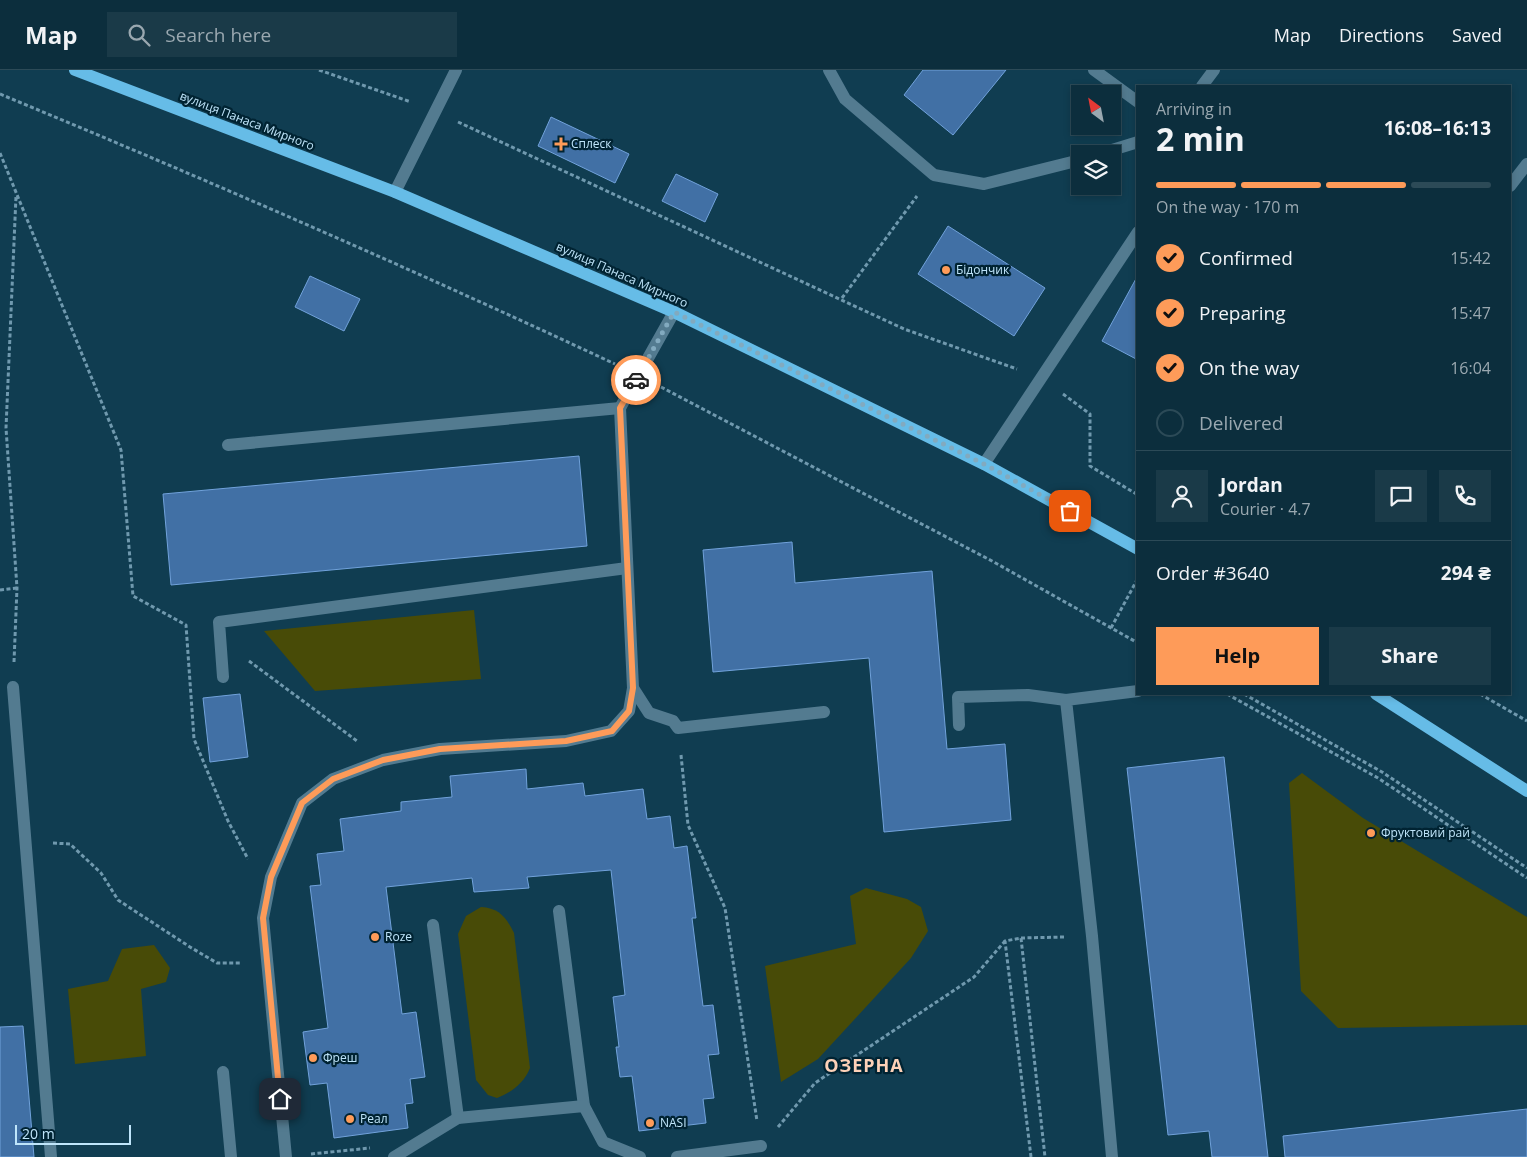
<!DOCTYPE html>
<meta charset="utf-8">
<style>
body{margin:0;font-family:"Open Sans",sans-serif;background:#1a3a48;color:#f1f3f6;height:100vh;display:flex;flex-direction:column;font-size:19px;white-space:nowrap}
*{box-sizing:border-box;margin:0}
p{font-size:16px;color:#9aa8b0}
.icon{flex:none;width:28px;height:28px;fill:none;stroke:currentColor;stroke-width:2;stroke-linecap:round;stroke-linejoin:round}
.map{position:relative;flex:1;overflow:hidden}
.details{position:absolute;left:1136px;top:15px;width:375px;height:610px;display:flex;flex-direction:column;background:#0c2e3d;border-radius:0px;box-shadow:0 2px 8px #0003,0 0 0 1px #2c4a57}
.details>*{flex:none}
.needle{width:32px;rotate:328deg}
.buttons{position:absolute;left:1071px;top:15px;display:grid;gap:10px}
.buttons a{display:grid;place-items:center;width:50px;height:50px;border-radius:0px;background:#0c2e3d;box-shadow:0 2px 8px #0003,0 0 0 1px #2c4a57;font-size:25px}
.scale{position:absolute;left:15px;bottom:12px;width:116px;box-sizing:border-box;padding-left:5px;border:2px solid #bfe5fa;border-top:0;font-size:14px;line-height:18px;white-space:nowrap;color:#bfe5fa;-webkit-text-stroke:4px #002332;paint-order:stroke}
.pin{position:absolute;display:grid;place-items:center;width:42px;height:42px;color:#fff;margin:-21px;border-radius:10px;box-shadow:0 2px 8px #0006}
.courier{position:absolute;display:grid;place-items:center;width:50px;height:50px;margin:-25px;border:4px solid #fe9b59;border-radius:50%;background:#fff;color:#222;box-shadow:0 1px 6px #0007}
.summary em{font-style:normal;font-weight:700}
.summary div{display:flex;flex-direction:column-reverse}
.summary{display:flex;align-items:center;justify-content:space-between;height:85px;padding:0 20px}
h1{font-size:32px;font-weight:700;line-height:38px}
.bar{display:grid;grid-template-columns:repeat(4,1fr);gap:8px 5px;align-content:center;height:60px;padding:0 20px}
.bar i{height:6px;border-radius:4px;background:#2c4a57}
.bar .selected{background:#fe9b59}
.bar p{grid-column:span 4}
.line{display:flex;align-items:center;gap:12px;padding:0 20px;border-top:1px solid #2c4a57}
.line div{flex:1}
.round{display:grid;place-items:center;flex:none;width:52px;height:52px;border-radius:0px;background:#1a3a48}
ol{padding:0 20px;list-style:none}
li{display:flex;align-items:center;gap:15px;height:55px}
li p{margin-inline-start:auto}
li .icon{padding:5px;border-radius:50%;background:#fe9b59;color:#111;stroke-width:4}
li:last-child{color:#9aa8b0}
li i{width:28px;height:28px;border:2px solid #2c4a57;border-radius:50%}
.button{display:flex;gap:10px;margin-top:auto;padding:10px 20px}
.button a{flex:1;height:58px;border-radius:0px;background:#fe9b59;color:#111;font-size:20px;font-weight:700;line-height:58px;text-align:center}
.button a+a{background:#1a3a48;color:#f1f3f6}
header{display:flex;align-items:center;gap:30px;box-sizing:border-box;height:70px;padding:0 25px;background:#0c2e3d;border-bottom:1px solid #2c4a57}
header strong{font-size:24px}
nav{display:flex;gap:28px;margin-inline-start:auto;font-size:18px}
.search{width:350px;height:45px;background:#1a3a48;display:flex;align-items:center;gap:12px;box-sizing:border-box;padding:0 18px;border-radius:0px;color:#9aa8b0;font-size:19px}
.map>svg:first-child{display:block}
.green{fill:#484b07}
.building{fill:#4170a5;stroke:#71a2db}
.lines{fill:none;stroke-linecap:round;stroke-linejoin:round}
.path{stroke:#7099ae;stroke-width:3;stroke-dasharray:4 2.5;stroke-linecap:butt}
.minor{stroke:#537b90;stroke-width:12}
.major{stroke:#66bce7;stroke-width:12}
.done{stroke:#82aabf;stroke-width:5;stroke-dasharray:0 9}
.route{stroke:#fe9b59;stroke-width:6}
.poi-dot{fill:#fe9b59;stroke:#002332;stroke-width:2}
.labels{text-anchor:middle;stroke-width:4.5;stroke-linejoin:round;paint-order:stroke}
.street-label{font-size:12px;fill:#bfe5fa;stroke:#002332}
.poi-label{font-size:12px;fill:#bfe5fa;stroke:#002332;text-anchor:start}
.district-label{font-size:18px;font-weight:bold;letter-spacing:1px;fill:#fdd1b8;stroke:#002332}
</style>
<header>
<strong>Map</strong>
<div class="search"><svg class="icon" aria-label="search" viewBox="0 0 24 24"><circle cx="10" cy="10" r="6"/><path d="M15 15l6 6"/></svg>Search here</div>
<nav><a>Map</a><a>Directions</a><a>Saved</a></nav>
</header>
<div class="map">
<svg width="1527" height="1087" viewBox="0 0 1527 1087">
<rect width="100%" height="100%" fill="#103d51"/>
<g class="green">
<polygon points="474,540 481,609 315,621 264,561"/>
<polygon points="1302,703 1363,748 1527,847 1527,955 1338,958 1301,921 1289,713"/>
<polygon points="866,818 907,829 921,837 928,861 911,888 818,989 781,1012 765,896 856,874 850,826"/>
<path d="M481,837C499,838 506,847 514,863L530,998C524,1013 512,1022 497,1028L488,1025L476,1010L458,864L466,846Z"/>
<polygon points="154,875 170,898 166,912 141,919 146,986 75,994 68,919 108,911 122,879"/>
</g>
<g class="building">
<polygon points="923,0 1006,0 953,65 904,25"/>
<polygon points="551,47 629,84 615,113 538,76"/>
<polygon points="676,104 718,124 705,152 662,131"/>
<polygon points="948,156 1045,218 1014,266 918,204"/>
<polygon points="1138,205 1138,290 1102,271"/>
<polygon points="310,206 360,229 344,261 295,237"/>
<polygon points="579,386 587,476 171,515 163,424"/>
<polygon points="792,472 795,513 932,501 947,679 1005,674 1011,750 884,762 869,588 713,602 703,480"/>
<polygon points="240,624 248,687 210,692 203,628"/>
<polygon points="1224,687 1268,1087 1212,1087 1209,1061 1168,1065 1127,698"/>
<polygon points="526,699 527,719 583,713 585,726 643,719 647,749 670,746 674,778 687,776 696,848 692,848 703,936 713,935 719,984 708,985 714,1028 703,1029 706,1053 639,1061 632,1006 620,1007 616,977 619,977 613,927 625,925 611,800 527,807 529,818 474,822 472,808 386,817 402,944 416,942 425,1007 410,1009 413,1033 405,1034 408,1058 334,1068 327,1013 310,1015 303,962 328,958 310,816 321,815 317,784 344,781 340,749 401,741 401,732 452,727 450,706"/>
<polygon points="23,956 34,1087 0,1087 0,957"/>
<polygon points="1527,1039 1527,1087 1285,1087 1283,1066"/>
</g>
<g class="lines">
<g class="path">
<polyline points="319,0 411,32"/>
<path d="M0,24C207,110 412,199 615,294"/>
<polyline points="458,52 904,259 1017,299"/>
<polyline points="0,83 121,380 133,526 186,555 194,669 228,751 248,789"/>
<polyline points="842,228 917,126"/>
<polyline points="661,317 992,491 1138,573"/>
<polyline points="1063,324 1090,344 1090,396 1138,425"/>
<polyline points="0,520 17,518"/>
<polyline points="1111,558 1138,508"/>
<polyline points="249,591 357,671"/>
<polyline points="14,592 17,518 6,358 16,126"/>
<polyline points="1227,624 1378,708 1527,808"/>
<polyline points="1244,624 1382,702 1527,798"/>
<polyline points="1480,624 1527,651"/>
<polyline points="681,685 688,755 725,838 757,1051"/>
<polyline points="53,773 70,774 101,803 118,830 190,877 217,893 242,893"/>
<polyline points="1021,868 1065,867"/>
<polyline points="778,1057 815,1013 974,907 1005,871"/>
<polyline points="311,1084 370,1078"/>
<polyline points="1031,1087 1005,871 1021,868 1045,1087"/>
</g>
<g class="minor">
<polyline points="829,0 845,29 934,105 984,114 1080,90"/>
<polyline points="1094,0 1138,32"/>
<polyline points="1202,16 1214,0"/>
<polyline points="1099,84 1138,72"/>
<polyline points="1510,116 1527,94"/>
<polyline points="395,122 456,0"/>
<polyline points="674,242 620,338 633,618 649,643 673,651 678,658 824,642"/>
<polyline points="228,375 620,338"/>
<polyline points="984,394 1138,162"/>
<polyline points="223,607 219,552 627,498"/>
<polyline points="13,617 51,1087"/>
<polyline points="959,655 958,627 1028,625 1066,630"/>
<polyline points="559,841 584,1036"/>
<polyline points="433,855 458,1048"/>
<polyline points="223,1002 231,1087"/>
<polyline points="286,1087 263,848 271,807 302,733 333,709 383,690 440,679 566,671 611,661 629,641 633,618"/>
<polyline points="394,1087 458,1048 584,1036 603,1072 640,1087"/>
<polyline points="677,1087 761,1076"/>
<polyline points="1112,1087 1092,866 1066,630 1138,621"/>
</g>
<g class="major">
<polyline points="75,0 395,122 674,242 984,394 1138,479"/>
<polyline points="1376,624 1527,721"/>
</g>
</g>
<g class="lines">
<polyline class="done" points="636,310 674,242 984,394 1070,441"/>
<polyline class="route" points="280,1029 263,848 271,807 302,733 333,709 383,690 440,679 566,671 612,661 629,641 633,618 620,338 636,310"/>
</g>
<g class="poi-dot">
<path d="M558.5 66.5h5v5h5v5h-5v5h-5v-5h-5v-5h5z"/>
<circle cx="946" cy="200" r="5"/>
<circle cx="1371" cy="763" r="5"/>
<circle cx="375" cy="867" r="5"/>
<circle cx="313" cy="988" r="5"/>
<circle cx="350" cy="1049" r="5"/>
<circle cx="650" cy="1053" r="5"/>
</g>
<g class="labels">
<g class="street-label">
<text transform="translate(247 51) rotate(21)" y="4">вулиця Панаса Мирного</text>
<text transform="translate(622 205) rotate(24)" y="4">вулиця Панаса Мирного</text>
</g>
<g class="poi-label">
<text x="571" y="78">Сплеск</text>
<text x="956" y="204">Бідончик</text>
<text x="1381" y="767">Фруктовий рай</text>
<text x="385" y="871">Roze</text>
<text x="323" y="992">Фреш</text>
<text x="360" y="1053">Реал</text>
<text x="660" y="1057">NASI</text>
</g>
<g class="district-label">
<text x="864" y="1002">ОЗЕРНА</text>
</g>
</g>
</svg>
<div class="buttons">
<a><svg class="needle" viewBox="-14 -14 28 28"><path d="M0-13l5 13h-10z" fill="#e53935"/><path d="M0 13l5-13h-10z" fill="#9aa8b0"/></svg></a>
<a><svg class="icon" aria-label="layers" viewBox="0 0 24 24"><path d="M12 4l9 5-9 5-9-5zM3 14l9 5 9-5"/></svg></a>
</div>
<div class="scale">20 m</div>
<div class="pin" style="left:1070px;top:441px;background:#ea580c"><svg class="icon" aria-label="bag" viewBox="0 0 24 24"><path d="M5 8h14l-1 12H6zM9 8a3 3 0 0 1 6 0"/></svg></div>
<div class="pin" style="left:280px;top:1029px;background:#1f2937"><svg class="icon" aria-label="home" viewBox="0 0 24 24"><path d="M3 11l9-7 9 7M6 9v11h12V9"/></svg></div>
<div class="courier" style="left:636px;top:310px"><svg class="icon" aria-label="car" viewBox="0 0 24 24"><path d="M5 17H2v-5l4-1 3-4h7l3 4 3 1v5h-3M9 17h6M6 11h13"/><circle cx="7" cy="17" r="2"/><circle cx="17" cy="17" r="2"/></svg></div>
<section class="details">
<div class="summary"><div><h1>2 min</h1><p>Arriving in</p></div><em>16:08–16:13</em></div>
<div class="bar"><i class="selected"></i><i class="selected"></i><i class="selected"></i><i></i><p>On the way · 170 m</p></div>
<ol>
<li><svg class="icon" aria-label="check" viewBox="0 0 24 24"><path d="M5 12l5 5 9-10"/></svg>Confirmed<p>15:42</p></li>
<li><svg class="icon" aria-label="check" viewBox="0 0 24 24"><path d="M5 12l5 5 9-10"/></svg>Preparing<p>15:47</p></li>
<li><svg class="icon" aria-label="check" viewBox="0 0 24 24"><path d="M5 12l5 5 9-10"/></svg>On the way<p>16:04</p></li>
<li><i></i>Delivered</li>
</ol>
<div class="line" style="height:90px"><a class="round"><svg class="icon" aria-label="person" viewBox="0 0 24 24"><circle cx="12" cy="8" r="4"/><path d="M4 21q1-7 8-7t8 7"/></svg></a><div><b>Jordan</b><p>Courier · 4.7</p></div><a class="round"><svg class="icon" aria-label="chat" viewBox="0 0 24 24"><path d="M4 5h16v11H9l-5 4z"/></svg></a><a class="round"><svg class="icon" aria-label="phone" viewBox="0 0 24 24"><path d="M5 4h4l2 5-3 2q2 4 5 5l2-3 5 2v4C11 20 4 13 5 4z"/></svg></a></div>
<div class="line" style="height:65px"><div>Order #3640</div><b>294 ₴</b></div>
<div class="button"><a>Help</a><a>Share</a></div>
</section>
</div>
